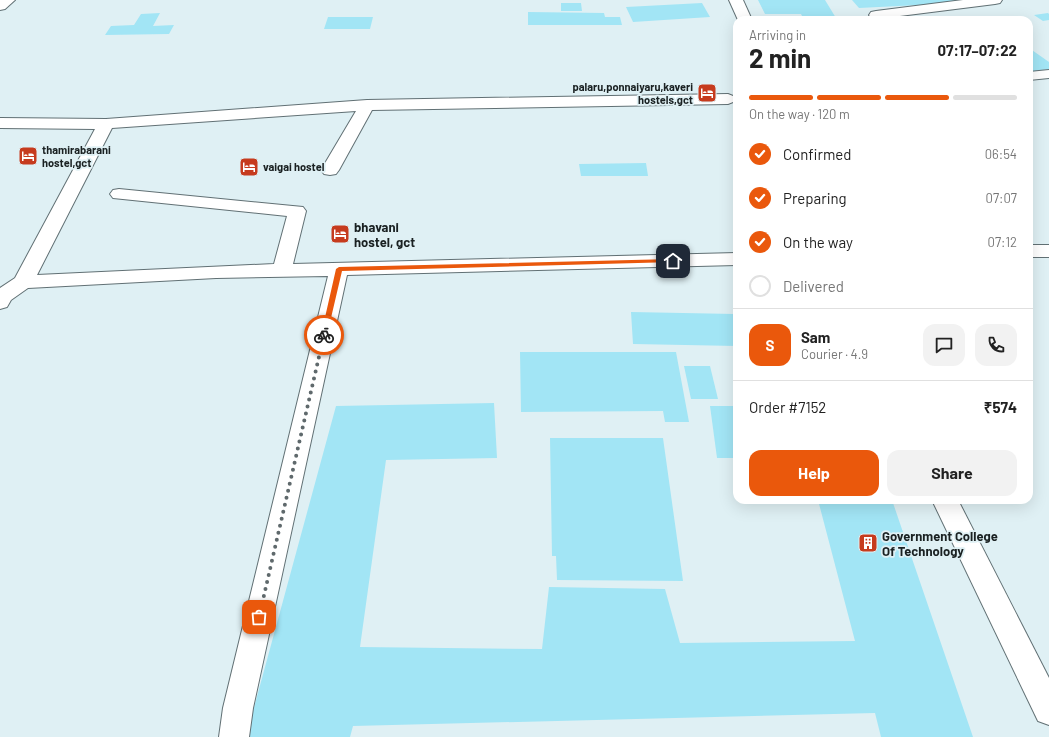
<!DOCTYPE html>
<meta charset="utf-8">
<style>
body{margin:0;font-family:Barlow,sans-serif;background:#f2f2f2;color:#222;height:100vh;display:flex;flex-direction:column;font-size:15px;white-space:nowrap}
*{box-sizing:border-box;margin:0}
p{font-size:13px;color:#767676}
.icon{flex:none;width:22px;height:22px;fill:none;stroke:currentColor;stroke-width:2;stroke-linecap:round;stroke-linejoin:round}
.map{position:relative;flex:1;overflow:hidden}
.sheet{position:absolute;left:733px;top:16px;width:300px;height:488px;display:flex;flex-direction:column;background:#fff;border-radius:12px;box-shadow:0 4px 16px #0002}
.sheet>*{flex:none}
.pin{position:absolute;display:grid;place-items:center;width:34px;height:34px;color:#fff;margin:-17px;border-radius:8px;box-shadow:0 2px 6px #0006}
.courier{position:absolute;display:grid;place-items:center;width:40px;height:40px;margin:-20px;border:3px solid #ea580c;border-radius:50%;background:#fff;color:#222;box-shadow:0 1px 5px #0007}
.headline em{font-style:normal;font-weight:700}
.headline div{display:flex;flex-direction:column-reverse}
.headline{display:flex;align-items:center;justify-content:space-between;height:68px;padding:0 16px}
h1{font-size:26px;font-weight:700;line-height:30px}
.bar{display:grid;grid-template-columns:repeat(4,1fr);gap:6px 4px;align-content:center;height:48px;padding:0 16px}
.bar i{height:5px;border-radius:3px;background:#e0e0e0}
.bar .current{background:#ea580c}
.bar p{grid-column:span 4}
.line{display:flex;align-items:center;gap:10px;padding:0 16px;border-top:1px solid #e0e0e0}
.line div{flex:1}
.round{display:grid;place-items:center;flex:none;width:42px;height:42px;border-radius:12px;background:#f2f2f2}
ol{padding:0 16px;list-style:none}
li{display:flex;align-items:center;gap:12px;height:44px}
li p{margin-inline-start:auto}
li .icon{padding:4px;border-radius:50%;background:#ea580c;color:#fff;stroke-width:4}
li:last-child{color:#767676}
li i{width:22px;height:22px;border:2px solid #e0e0e0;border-radius:50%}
.cta{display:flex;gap:8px;margin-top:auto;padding:8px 16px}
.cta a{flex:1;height:46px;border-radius:12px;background:#ea580c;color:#fff;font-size:16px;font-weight:700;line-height:46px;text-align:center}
.cta a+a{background:#f2f2f2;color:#222}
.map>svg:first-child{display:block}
.building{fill:#a2e5f5}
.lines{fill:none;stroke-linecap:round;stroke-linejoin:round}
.minor-casing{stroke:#617074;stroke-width:2}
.minor{fill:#fff;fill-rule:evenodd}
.route{fill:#ea580c}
.done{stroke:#5f696c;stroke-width:4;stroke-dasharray:0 7.2}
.labels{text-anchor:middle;stroke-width:3.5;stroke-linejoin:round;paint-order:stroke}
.far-poi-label{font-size:11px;font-weight:bold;fill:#1a2122;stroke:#dff0f4;text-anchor:start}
.poi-label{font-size:13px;font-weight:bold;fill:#1a2122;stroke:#dff0f4;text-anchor:start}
</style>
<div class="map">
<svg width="1049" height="737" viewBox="0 0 1049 737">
<rect width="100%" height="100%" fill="#dff0f4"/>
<g class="building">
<polygon points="758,0 825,0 836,18 803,18 801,14 765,14"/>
<polygon points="852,0 978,0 979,2 859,8"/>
<polygon points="561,3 581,3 582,11 561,11"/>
<polygon points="702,3 710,17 633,22 626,7"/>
<polygon points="528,12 604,13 605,17 620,17 622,25 528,25"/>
<polygon points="160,13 153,26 174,25 169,34 105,35 111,26 134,25 141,14"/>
<polygon points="1048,13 1049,14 1049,20 1043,21 1034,15"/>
<polygon points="328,17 373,17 370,29 324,29"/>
<polygon points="865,17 917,17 920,20 867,20"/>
<polygon points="1029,48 1049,62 1049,69 1029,72"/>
<polygon points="646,163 648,176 581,176 579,164"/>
<polygon points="631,312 735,314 737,322 737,346 633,344"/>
<polygon points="520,352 676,352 689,422 665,422 663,411 521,412"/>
<polygon points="684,366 710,366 718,399 691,399"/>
<polygon points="494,403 497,458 386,460 360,647 542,649 549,587 665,589 680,643 855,641 818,500 892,500 973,737 881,737 875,713 353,726 350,737 246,737 336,406"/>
<polygon points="710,406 737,406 737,458 717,458"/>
<polygon points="550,438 663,438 683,581 557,580 556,556 552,556"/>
</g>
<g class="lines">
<defs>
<g id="minor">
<polygon points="0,0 15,0 5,9 0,10"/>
<polygon points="729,0 743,0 752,20 738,20"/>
<polygon points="963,0 1002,0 1000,3 995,4 876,19 871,18 869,15 871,12 876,11"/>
<polygon points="1049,70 1049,78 1029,80 1029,72"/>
<polygon points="728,94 733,96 736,99 733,102 728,104 372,110 339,170 336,174 330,175 324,174 321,170 356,111 112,128 37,275 274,264 287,216 113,198 110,194 113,190 119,189 303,207 306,211 293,264 737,253 737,265 347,275 253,708 249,737 219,737 223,708 328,276 216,278 28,288 11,300 7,307 0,309 0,288 15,278 95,129 0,128 0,118 106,119 367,100"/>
<rect x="1029" y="245" width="20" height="12"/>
<polygon points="932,500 958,500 1049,678 1049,725 1038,721"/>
</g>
</defs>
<use href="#minor" class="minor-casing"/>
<use href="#minor" class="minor"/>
</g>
<polygon class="route" points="673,259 675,259 675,262 342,271 327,335 324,337 321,335 336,269 339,267"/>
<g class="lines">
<polyline class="done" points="259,617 324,335"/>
</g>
<defs>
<symbol id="hotel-square" viewBox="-11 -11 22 22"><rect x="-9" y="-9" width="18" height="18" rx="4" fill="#c63b1e" stroke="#dff0f4"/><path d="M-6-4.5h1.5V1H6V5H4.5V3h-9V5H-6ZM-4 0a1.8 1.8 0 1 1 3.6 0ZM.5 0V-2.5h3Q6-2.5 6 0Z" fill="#fff"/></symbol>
<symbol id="building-square" viewBox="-11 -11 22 22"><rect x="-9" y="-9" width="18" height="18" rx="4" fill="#c63b1e" stroke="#dff0f4"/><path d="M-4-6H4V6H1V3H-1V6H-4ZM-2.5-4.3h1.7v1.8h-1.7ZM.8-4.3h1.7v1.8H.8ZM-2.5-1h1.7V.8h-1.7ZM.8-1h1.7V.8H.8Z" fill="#fff"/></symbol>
</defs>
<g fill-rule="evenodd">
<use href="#hotel-square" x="696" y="82" width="22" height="22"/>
<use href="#hotel-square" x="17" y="145" width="22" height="22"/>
<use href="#hotel-square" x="238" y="156" width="22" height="22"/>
<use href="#hotel-square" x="329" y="223" width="22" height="22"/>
<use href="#building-square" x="857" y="532" width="22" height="22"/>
</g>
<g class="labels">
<g class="far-poi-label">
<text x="693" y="91" text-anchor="end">palaru,ponnaiyaru,kaveri<tspan x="693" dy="13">hostels,gct</tspan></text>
<text x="42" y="154">thamirabarani<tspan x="42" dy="13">hostel,gct</tspan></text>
<text x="263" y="171">vaigai hostel</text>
</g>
<g class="poi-label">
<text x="354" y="232">bhavani<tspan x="354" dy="15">hostel, gct</tspan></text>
<text x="882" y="541">Government College<tspan x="882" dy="15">Of Technology</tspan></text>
</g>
</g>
</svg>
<div class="pin" style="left:259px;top:617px;background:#ea580c"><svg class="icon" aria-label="bag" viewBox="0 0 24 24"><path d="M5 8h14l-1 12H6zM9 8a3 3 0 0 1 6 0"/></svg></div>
<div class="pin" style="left:673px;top:261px;background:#1f2937"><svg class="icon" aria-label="home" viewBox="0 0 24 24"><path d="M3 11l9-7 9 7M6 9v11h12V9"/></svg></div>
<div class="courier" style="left:324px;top:335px"><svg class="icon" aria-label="bike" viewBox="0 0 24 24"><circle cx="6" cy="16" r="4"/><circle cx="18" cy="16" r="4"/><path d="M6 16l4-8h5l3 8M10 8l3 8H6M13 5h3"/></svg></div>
<section class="sheet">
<div class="headline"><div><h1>2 min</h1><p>Arriving in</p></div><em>07:17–07:22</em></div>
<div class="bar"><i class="current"></i><i class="current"></i><i class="current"></i><i></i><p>On the way · 120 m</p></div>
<ol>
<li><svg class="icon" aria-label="check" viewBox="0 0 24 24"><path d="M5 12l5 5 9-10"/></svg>Confirmed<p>06:54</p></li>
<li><svg class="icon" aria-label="check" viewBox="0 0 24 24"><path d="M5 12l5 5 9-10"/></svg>Preparing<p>07:07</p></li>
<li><svg class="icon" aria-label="check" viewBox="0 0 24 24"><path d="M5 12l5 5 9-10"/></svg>On the way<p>07:12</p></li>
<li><i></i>Delivered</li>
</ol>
<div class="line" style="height:72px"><b class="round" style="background:#ea580c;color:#fff">S</b><div><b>Sam</b><p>Courier · 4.9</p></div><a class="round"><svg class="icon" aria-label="chat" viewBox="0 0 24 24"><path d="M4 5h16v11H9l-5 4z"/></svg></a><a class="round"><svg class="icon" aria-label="phone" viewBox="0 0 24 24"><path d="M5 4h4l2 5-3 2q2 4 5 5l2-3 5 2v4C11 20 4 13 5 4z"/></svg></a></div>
<div class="line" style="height:52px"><div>Order #7152</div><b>₹574</b></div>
<div class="cta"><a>Help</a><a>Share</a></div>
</section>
</div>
